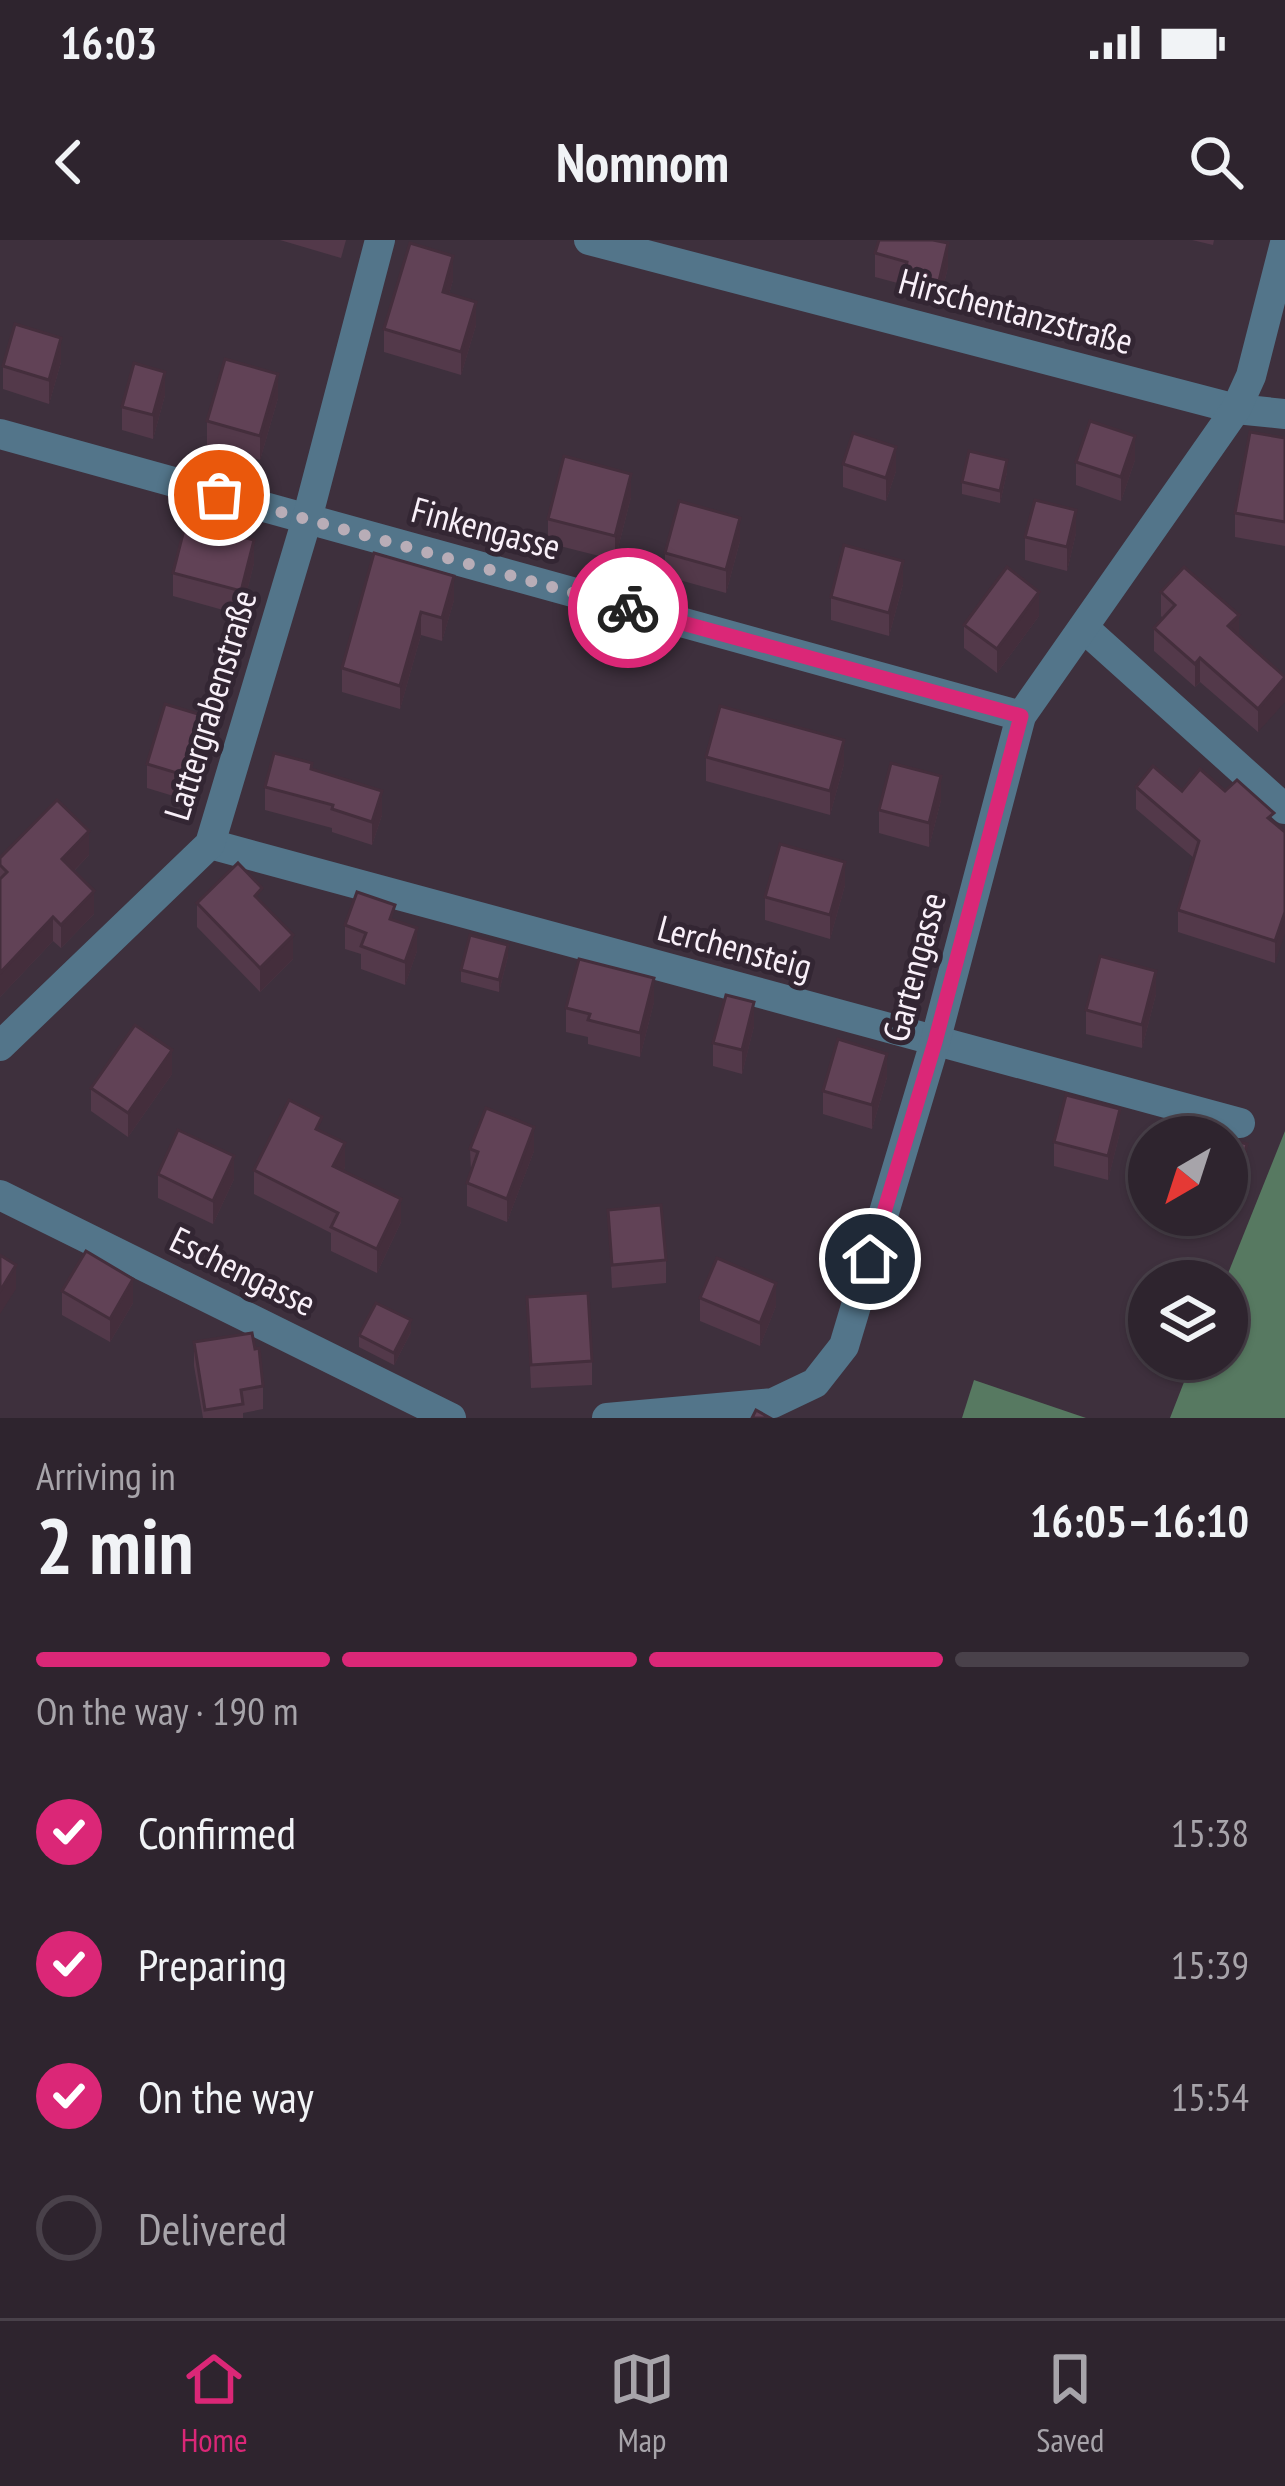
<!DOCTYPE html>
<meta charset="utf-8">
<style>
body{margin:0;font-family:"PT Sans Narrow",sans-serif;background:#362c36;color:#f1f3f6;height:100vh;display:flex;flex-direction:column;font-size:45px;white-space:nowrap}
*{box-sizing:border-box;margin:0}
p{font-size:39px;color:#a7a4aa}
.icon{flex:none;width:66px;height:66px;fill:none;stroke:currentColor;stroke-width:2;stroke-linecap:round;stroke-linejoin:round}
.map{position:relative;height:1178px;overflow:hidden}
.details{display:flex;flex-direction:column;background:#2e242e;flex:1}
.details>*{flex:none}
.needle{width:78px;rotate:219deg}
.buttons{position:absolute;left:1128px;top:876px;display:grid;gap:24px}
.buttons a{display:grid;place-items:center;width:120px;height:120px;border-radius:50%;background:#2e242e;box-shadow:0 3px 9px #0004,0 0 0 3px #49414a;font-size:60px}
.pin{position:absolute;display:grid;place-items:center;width:102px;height:102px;color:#fff;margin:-51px;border:6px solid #fff;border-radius:50%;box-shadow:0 3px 12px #0007}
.courier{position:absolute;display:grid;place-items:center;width:120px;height:120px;margin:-60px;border:9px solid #db2777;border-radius:50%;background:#fff;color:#222;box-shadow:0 3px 15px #0007}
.overview em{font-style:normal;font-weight:700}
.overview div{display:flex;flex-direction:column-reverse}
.overview{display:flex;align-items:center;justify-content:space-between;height:204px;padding:0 36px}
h1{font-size:78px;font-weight:700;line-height:90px}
.bar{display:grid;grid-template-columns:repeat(4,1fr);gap:18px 12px;align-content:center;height:144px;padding:0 36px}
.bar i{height:15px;border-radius:9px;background:#49414a}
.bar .selected{background:#db2777}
.bar p{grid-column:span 4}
ol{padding:0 36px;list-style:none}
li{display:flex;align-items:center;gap:36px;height:132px}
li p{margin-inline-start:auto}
li .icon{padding:12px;border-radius:50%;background:#db2777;color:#fff;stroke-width:4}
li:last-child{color:#a7a4aa}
li i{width:66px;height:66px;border:6px solid #49414a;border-radius:50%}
.status{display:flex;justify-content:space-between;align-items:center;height:84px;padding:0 60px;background:#2e242e;direction:ltr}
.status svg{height:33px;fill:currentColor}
header{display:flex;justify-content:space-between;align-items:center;height:156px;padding:0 36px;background:#2e242e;font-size:54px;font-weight:700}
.tab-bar{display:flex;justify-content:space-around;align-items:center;height:168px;border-top:3px solid #49414a;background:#2e242e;font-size:33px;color:#a7a4aa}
.tab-bar a{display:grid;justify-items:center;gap:6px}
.tab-bar .selected{color:#db2777}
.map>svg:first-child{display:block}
.forest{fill:#577961}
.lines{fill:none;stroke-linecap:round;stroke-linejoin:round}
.minor{stroke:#53758a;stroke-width:30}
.wall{fill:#53394a}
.shaded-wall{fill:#442e3c}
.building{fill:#614256;stroke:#442e3c;stroke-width:3}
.done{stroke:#b8adb7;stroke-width:12;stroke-dasharray:0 21.6}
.route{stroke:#db2777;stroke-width:15}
.labels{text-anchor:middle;stroke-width:10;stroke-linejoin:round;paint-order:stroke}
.street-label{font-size:36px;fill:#f9f0f9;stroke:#332633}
</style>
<div class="status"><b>16:03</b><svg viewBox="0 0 49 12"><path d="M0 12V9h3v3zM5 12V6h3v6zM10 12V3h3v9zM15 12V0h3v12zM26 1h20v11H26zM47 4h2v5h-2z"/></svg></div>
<header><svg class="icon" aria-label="back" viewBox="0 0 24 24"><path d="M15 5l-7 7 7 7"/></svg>Nomnom<svg class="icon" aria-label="search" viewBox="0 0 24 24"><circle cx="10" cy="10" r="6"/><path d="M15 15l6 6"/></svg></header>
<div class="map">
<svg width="1285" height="1178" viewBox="0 0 1285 1178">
<rect width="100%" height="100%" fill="#3e303d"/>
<g class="forest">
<polygon points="1285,891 1285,1178 1170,1178 1193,1119 1227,1119 1225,1041"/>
<polygon points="974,1140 1086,1178 962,1178"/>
</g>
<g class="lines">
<g class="minor">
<polyline points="589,0 1236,169 1285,174"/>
<polyline points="0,194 1021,476"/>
<polyline points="1085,389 1285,569"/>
<polyline points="210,604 1240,883"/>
<polyline points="0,806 210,604 307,279 380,0"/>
<polyline points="0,955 451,1178"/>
<polyline points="607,1178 773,1163 815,1143 844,1106 935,802 1021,476 1236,169 1251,136 1285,3"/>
</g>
</g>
<g class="wall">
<polygon points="280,0 346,0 341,18"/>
<polygon points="1192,0 1214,0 1213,5"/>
<polygon points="875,13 948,27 939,64 905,57 905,45 875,37"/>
<polygon points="453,40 449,54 476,85 461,135 384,112 384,89"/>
<polygon points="61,122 49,164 3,149 3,126"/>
<polygon points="165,155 153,199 122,190 122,167"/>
<polygon points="278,158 260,220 207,205 207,181"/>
<polygon points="1285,198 1285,306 1235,297 1235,273"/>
<polygon points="1135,220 1121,261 1076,245 1076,222"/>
<polygon points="843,224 896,231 886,261 843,247"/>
<polygon points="1007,232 1000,263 962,254 962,242"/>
<polygon points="631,257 615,320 548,303 548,279"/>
<polygon points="1076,293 1067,331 1025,320 1025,297"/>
<polygon points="740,301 726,353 665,336 665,313"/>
<polygon points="374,313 454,360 442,401 421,395 400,469 342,452 342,428"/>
<polygon points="254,323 241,375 173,356 173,333"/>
<polygon points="903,344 889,396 831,380 831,357"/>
<polygon points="1161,352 1239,395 1285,437 1258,492 1200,442 1195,447 1154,411 1154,388 1163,378 1161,376"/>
<polygon points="1039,376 997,433 964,408 964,385"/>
<polygon points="208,501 190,561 147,548 147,524"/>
<polygon points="706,517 844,524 830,575 706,541"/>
<polygon points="312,529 382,575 372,605 332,592 332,588 265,570 265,547"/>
<polygon points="1136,547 1182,551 1225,551 1285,592 1275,723 1178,692 1178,670 1194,618 1136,569"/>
<polygon points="941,560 929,607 879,593 879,570"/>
<polygon points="89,615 74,631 94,674 61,708 53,701 0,757 0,618"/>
<polygon points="845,645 830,699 765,680 765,657"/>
<polygon points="197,663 293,719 260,752 197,687"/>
<polygon points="395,680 417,711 405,745 361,729 361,714 345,709 345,685"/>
<polygon points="508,716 499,752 461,742 461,730"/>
<polygon points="1156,754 1142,808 1086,794 1086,770"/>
<polygon points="654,762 640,817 588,804 588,797 566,792 566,768"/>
<polygon points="754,786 742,834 713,826 713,803"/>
<polygon points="172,834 128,897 91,871 91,848"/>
<polygon points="887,837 872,889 823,874 823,851"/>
<polygon points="322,892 345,927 343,931 401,982 377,1033 331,1011 331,993 254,954 254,930"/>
<polygon points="1120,892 1108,940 1054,926 1054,902"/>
<polygon points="1227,899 1247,928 1237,967 1227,964"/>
<polygon points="470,909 534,911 507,982 467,966 467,943 471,932"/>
<polygon points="158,934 234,939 213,984 158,958"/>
<polygon points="608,970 666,1020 666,1043 612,1048"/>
<polygon points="62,1051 133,1063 110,1102 62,1075"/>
<polygon points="527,1057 592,1121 592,1145 531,1148"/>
<polygon points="700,1058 776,1066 760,1106 700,1081"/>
<polygon points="411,1092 394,1125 359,1107 359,1095"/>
<polygon points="194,1102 263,1146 263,1169 243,1173 243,1178 203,1178 194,1126"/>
</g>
<g class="shaded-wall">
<polygon points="948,3 948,27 939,64 939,41"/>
<polygon points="453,16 453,40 443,75 443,52"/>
<polygon points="476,62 476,85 461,135 461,112"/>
<polygon points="61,98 61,122 49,164 49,140"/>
<polygon points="165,132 165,155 153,199 153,175"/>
<polygon points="278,134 278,158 260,220 260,196"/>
<polygon points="1135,196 1135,220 1121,261 1121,237"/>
<polygon points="896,207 896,231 886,261 886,238"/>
<polygon points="1007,220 1007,232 1000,263 1000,251"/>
<polygon points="631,234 631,257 615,320 615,296"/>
<polygon points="1076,270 1076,293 1067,331 1067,307"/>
<polygon points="740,278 740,301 726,353 726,330"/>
<polygon points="254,300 254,323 241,375 241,351"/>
<polygon points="903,321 903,344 889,396 889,373"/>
<polygon points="454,336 454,360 442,401 442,378"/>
<polygon points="1039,352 1039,376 997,433 997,409"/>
<polygon points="421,372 421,395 400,469 400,446"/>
<polygon points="1239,375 1239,398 1228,386"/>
<polygon points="1200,418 1200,442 1195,447 1195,424"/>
<polygon points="1285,438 1285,462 1258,492 1258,469"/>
<polygon points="208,477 208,501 190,561 190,537"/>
<polygon points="844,500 844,524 830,575 830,551"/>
<polygon points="941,536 941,560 929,607 929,583"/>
<polygon points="382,551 382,575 372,605 372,582"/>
<polygon points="89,591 89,615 62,643 62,619"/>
<polygon points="845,622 845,645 830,699 830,675"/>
<polygon points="94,651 94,674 61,708 61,685"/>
<polygon points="1285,672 1285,694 1275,723 1275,701"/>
<polygon points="53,677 53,701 0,757 0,733"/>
<polygon points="417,688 417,711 405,745 405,722"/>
<polygon points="293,695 293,719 260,752 260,728"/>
<polygon points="508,705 508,716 499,752 499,740"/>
<polygon points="1156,731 1156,754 1142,808 1142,785"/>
<polygon points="654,738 654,762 640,817 640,793"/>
<polygon points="754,762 754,786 742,834 742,810"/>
<polygon points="172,810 172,834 128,897 128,873"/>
<polygon points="887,814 887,837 872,889 872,865"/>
<polygon points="1120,869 1120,892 1108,940 1108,916"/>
<polygon points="534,887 534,911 507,982 507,959"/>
<polygon points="345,903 345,927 333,950 333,926"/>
<polygon points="1247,904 1247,928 1237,967 1237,943"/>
<polygon points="234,916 234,939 213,984 213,961"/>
<polygon points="401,959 401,982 377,1033 377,1009"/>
<polygon points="16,1025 16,1049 0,1074 0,1051"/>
<polygon points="133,1039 133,1063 110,1102 110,1079"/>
<polygon points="776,1043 776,1066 760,1106 760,1083"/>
<polygon points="411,1080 411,1092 394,1125 394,1113"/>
</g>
<g class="building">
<polygon points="879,0 933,0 948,3 939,41 905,33 907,22 875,13"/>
<polygon points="410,3 453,16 443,52 476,62 461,112 384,89"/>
<polygon points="15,84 61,98 49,140 3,126"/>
<polygon points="225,119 278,134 260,196 207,181"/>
<polygon points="134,123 165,132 153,175 122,167"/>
<polygon points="1090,181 1135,196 1121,237 1076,222"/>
<polygon points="1250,192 1285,198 1285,282 1235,273"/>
<polygon points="853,193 896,207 886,238 843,224"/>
<polygon points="969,211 1007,220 1000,251 962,242"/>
<polygon points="564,216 631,234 615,296 548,279"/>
<polygon points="1035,260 1076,270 1067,307 1025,297"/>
<polygon points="679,261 740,278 726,330 665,313"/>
<polygon points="186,282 254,300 241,351 173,333"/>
<polygon points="844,305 903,321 889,373 831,357"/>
<polygon points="374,313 454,336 442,378 421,372 400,446 342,428"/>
<polygon points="1007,327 1039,352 997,409 964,385"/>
<polygon points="1184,327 1239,375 1228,386 1285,437 1258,469 1200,418 1195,424 1154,388 1175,365 1161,352"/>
<polygon points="165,464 208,477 190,537 147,524"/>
<polygon points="720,466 844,500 830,551 706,517"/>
<polygon points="274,513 312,523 311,529 382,551 372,582 332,569 333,565 265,547"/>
<polygon points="891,523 941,536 929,583 879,570"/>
<polygon points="1153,526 1182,551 1200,529 1225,551 1237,540 1274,573 1268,578 1285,592 1285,672 1275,701 1178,670 1199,601 1136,547"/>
<polygon points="57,560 89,591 62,619 94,651 61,685 53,677 0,733 0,639 7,632 0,625 0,618"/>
<polygon points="780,604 845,622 830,675 765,657"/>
<polygon points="238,623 262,648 255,656 293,695 260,728 197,663"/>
<polygon points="357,652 395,665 390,679 417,688 405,722 361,706 366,693 345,685"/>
<polygon points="470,695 508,705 499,740 461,730"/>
<polygon points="1100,716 1156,731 1142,785 1086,770"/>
<polygon points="579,719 654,738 640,793 588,780 590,774 566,768"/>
<polygon points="726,755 754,762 742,810 713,803"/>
<polygon points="135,785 172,810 128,873 91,848"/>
<polygon points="838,799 887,814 872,865 823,851"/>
<polygon points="1066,855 1120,869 1108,916 1054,902"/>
<polygon points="289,860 322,877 316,889 345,903 333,926 401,959 377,1009 331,987 338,973 254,930"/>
<polygon points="486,868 534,887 507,959 467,943 478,912 470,909"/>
<polygon points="1174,884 1220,897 1170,897"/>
<polygon points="178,890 234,916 213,961 158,934"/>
<polygon points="1227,899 1247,904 1237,943 1227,941"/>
<polygon points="661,965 666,1020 612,1025 608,970"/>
<polygon points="86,1011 133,1039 110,1079 62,1051"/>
<polygon points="0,1015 16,1025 0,1051"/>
<polygon points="717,1018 776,1043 760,1083 700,1058"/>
<polygon points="588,1053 592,1121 531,1125 527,1057"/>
<polygon points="376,1063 411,1080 394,1113 359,1095"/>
<polygon points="252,1093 255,1109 259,1108 263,1146 241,1150 243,1164 205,1170 194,1102"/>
<polygon points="756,1170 770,1178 752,1178"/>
</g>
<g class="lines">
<polyline class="done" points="219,255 628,368"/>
<polyline class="route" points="628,368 1021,476 935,802 870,1019"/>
</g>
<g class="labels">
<g class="street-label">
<text transform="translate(1016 71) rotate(15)" y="13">Hirschentanzstraße</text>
<text transform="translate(486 288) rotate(15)" y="13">Finkengasse</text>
<text transform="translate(210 465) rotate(-73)" y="13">Lattergrabenstraße</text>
<text transform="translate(735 707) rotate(15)" y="13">Lerchensteig</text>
<text transform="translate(914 727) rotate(-75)" y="13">Gartengasse</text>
<text transform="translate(243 1031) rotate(26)" y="13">Eschengasse</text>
</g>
</g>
</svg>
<div class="buttons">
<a><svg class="needle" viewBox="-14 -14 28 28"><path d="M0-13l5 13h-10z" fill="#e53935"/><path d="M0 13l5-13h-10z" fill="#a7a4aa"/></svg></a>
<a><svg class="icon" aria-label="layers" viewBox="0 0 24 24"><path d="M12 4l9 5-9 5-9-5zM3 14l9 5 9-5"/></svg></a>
</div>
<div class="pin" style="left:219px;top:255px;background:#ea580c"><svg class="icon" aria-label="bag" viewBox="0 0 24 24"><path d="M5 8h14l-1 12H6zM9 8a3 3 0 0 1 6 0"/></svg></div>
<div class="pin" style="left:870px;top:1019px;background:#1f2937"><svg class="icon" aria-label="home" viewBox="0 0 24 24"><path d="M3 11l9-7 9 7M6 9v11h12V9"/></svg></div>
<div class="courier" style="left:628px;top:368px"><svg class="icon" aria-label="bike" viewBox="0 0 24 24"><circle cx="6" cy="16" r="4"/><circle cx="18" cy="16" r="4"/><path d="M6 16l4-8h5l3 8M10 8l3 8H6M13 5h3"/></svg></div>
</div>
<section class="details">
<div class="overview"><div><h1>2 min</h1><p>Arriving in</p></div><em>16:05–16:10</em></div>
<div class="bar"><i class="selected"></i><i class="selected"></i><i class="selected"></i><i></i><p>On the way · 190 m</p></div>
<ol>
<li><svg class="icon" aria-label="check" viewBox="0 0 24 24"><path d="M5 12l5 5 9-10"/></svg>Confirmed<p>15:38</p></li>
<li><svg class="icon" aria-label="check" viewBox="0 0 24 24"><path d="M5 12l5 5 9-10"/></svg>Preparing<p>15:39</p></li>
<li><svg class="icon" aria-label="check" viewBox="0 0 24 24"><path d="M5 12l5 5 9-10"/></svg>On the way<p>15:54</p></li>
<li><i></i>Delivered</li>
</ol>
</section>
<nav class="tab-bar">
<a class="selected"><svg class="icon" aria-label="home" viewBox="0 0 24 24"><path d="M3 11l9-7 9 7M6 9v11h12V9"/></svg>Home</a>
<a><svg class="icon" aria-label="map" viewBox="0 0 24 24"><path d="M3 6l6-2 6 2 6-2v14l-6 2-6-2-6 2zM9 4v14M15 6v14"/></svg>Map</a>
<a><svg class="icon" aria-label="saved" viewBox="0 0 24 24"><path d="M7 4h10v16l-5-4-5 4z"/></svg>Saved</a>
</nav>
